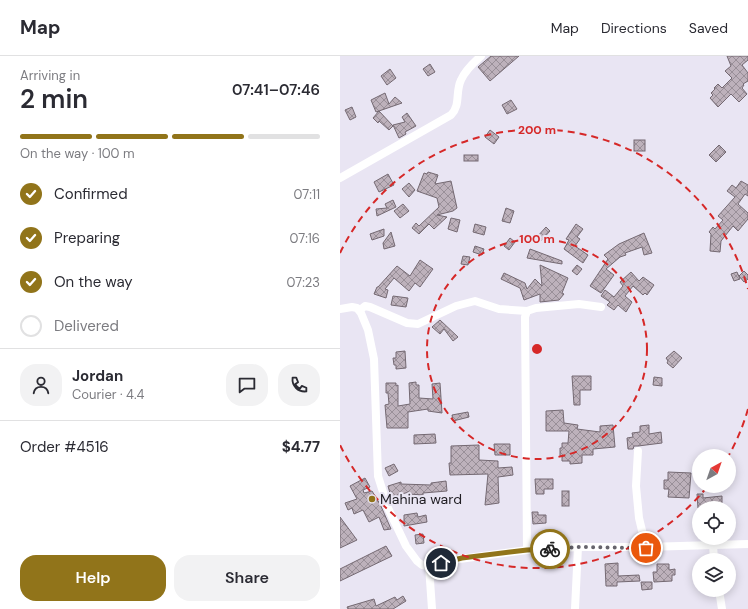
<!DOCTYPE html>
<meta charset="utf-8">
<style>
body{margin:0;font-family:"DM Sans",sans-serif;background:#f2f2f3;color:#2b2b33;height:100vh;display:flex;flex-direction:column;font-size:15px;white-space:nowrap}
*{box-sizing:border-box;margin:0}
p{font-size:13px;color:#7c7c81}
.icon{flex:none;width:22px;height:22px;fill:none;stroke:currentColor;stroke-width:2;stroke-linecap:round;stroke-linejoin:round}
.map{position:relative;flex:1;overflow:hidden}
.panel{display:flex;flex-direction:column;background:#fff;width:340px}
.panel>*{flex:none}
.needle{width:26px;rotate:40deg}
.buttons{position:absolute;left:352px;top:393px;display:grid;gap:8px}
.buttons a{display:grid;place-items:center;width:44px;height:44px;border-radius:50%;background:#fff;box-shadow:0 2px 10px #0003;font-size:20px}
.pin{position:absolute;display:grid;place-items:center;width:34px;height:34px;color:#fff;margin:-17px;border:2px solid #fff;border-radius:50%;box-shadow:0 1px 4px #0007}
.courier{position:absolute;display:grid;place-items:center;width:40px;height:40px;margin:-20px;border:3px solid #91741a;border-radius:50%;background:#fff;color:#222;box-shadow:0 1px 5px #0007}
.summary em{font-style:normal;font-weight:600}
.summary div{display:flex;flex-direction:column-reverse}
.summary{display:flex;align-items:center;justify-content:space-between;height:68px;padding:0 20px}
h1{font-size:26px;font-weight:600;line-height:30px}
.bar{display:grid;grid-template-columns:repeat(4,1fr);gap:6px 4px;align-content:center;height:48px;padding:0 20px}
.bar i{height:5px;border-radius:3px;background:#e1e1e2}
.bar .selected{background:#91741a}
.bar p{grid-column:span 4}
.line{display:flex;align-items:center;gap:10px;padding:0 20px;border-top:1px solid #e1e1e2}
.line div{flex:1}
.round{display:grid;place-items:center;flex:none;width:42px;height:42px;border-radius:16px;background:#f2f2f3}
ol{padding:0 20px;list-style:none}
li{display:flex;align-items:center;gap:12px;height:44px}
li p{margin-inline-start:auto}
li .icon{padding:4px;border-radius:50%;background:#91741a;color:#fff;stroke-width:4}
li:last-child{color:#7c7c81}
li i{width:22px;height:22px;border:2px solid #e1e1e2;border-radius:50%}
.cta{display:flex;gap:8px;margin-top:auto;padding:8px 20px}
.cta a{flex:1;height:46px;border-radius:16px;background:#91741a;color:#fff;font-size:16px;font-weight:600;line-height:46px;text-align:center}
.cta a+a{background:#f2f2f3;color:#2b2b33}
header{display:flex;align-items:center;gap:24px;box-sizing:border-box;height:56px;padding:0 20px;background:#fff;border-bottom:1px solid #e1e1e2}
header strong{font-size:19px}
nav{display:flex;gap:22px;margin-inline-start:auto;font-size:14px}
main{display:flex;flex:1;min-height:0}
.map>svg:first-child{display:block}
.building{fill:url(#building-cross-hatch);stroke:#746972}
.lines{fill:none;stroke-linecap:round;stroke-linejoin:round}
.minor{stroke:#fff;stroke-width:8}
.done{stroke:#66646c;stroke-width:4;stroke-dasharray:0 7.2}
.route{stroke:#91741a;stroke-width:5}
.ring{fill:none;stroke:#d62828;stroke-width:2;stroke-dasharray:7 5}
.poi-dot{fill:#91741a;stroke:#e9e5f3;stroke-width:1.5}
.labels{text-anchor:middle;stroke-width:4;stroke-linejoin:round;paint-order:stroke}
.poi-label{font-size:14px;fill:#201e23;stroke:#e9e5f3;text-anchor:start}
.centre{fill:#d62828;stroke:#e9e5f3;stroke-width:2}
.ring-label{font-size:12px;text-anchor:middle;font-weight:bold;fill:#d62828;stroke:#e9e5f3;stroke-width:4;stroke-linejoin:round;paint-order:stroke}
</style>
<header>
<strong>Map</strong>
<nav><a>Map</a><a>Directions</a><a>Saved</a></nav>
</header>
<main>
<section class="panel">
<div class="summary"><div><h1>2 min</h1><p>Arriving in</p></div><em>07:41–07:46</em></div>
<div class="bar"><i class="selected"></i><i class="selected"></i><i class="selected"></i><i></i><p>On the way · 100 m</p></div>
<ol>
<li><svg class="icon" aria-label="check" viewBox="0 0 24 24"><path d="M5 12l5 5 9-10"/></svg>Confirmed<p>07:11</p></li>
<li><svg class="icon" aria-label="check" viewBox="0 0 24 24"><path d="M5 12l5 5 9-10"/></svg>Preparing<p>07:16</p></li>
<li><svg class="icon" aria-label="check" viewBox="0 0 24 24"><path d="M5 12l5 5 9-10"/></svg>On the way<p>07:23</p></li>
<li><i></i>Delivered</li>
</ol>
<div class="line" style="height:72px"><a class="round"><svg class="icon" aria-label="person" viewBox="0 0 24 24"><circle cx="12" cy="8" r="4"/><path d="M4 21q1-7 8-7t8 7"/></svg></a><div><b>Jordan</b><p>Courier · 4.4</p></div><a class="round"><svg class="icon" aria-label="chat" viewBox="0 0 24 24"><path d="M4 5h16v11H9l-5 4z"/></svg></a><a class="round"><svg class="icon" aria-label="phone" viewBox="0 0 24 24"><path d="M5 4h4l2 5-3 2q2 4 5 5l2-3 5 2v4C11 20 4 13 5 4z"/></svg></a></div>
<div class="line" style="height:52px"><div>Order #4516</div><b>$4.77</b></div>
<div class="cta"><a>Help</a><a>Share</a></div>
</section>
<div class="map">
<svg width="408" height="553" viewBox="0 0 408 553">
<defs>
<pattern id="building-cross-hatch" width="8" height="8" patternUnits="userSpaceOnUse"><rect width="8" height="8" fill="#bdb1bb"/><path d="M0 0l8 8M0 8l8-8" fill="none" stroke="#998f98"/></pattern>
</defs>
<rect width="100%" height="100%" fill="#e9e5f3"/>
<g class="building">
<polygon points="151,0 179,0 150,25 138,11"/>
<polygon points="387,0 408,0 408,4 402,9 408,17 408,25 403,28 404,29 402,32 407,38 399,46 391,38 378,51 370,42 373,39 371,37 375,33 374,32 378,28 382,32 392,22 385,15 391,10"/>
<polygon points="90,8 95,16 88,20 83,13"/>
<polygon points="50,13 56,22 47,29 41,20"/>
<polygon points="45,37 49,48 55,41 62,47 36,56 31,44"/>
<polygon points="171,44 177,53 167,58 162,49"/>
<polygon points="12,51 16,61 10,64 5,54"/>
<polygon points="39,55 53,70 49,74 39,65 38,67 33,62"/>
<polygon points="67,57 76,70 65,76 66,78 59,82 53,69 65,66 62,61"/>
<polygon points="150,74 159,81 154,88 145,81"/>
<rect x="294" y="84" width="11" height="11"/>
<polygon points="379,89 386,96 376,106 369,99"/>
<rect x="124" y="99" width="14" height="6"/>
<polygon points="88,116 98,119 95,128 111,125 117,152 113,155 97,159 107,161 94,173 89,168 79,178 72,172 76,167 79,170 99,151 97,142 77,135 84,117 87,118"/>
<polygon points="48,118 54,129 39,136 34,126"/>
<polygon points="401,125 408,129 408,140 405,138 398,148 408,157 408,163 398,175 393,170 381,185 380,196 370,195 371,178 369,176 373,171 375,173 383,164 378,160 395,141 387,135 392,129 396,132"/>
<polygon points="69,127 75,134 69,141 62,133"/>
<polygon points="53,144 56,151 37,160 36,153 47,152 45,148"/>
<polygon points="63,148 69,155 60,162 54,155"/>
<polygon points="166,152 174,155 170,167 162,165"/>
<polygon points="111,162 120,164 117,176 108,173"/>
<polygon points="135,168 146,171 144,179 133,176"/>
<polygon points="236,168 243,173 237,181 240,183 235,190 248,199 243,207 224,193 229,184 226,183"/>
<polygon points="206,171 210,175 200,186 196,182"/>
<polygon points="44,173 44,180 32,184 30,178"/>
<polygon points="51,176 55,190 44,193 43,187"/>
<polygon points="304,177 312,197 304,199 302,191 285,197 286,199 280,201 266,213 274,219 261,237 250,230 268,203 264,199 279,188"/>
<polygon points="170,182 175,186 169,194 164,190"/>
<polygon points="135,190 144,193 142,199 133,196"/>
<polygon points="190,193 222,205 222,208 187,202"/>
<polygon points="123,200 130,201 128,209 121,208"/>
<polygon points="80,204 93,213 80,231 75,227 69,235 54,222 45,233 48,234 46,242 34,238 37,231 38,231 57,210 70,220"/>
<polygon points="200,209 228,222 222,237 224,238 219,244 200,246 200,238 184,244 180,232 161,223 164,217 185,227 187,233 195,223 202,230"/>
<polygon points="237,209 242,213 237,219 232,215"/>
<polygon points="404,215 408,219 408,223 404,226 399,220"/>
<polygon points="291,216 299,225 303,221 314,229 307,239 305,237 303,239 293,230 285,240 292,246 286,256 278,249 274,254 267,249 270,246 261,240 265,234 274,241 283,230 280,226"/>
<polygon points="397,216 400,223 394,225 391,218"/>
<polygon points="53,240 68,242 66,251 51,249"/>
<polygon points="100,264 118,281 113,285 104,273 100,278 92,271"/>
<polygon points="65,295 66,312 56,313 56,309 54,309 53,302 56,302 56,296"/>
<polygon points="334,295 342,302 333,312 327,307 328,305 326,302"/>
<polygon points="232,320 251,320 251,334 240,334 240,349 234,349"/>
<polygon points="314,321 322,322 322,330 313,329"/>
<polygon points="76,326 76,329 79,329 79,342 93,343 92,328 100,327 102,357 88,355 88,353 68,356 68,372 47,372 45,349 49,348 48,337 46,337 46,327 56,327 56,330 58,329 58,350 70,348 69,327"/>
<polygon points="223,354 224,367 238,369 237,373 260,376 260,370 273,369 275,391 253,393 253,399 242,399 242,407 230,408 230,405 222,405 222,400 220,400 220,392 222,392 222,387 228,387 229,375 206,375 206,355"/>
<polygon points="128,356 129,361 113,365 112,359"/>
<polygon points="309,369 309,378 321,376 322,387 298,390 294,390 293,393 288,393 287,382 293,381 292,377 300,376 300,370"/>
<polygon points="95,378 96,387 74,388 74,379"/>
<polygon points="154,388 170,388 170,399 155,399"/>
<polygon points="139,389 139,404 158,405 158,412 172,411 173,419 158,421 159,447 145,449 148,418 110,419 109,407 111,407 111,390"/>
<polygon points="54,408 58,415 49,420 45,412"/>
<polygon points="328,416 351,417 349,442 328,441 329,433 324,433 324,424 328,424"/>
<polygon points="25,422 30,431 23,434 24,437 32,435 40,448 51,473 44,474 39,461 29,466 23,454 14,458 12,452 8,454 5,447 17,443 10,430"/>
<polygon points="195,423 213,423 213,433 204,433 204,438 196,438"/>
<polygon points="106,425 107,435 83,437 83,439 69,438 69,436 51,441 48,430 61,426 61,428 91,429 91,427"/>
<rect x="222" y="435" width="7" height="15"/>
<polygon points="357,438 363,438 363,442 382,440 382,452 358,452"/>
<polygon points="192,456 198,456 198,459 206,459 206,467 193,468"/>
<polygon points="77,457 78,461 86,459 87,466 64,470 64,459"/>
<polygon points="0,461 17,484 0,492"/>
<polygon points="83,478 84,487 76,488 75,479"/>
<polygon points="46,490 52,500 0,525 0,513"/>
<polygon points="278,507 278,520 299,519 300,525 277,526 277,530 266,530 265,508"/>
<polygon points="317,508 329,508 329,514 335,513 335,519 332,519 332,525 314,526 313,516 317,516"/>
<polygon points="301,526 312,526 312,533 302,534"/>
<polygon points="63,540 66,545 53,553 8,553 7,551 34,543 36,550 55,541 57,544"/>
</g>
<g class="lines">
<g class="minor">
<path d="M0,122L111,59C121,49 115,36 121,24C125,15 133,7 141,0"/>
<polyline points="0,253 12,251 17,252 21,257 28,274 34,303 38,420 48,452 66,490 77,505 82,509 89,510 112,504 187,494 238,491 306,491 408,488"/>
<polyline points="20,254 25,250 30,251 67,267 78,268 116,250 135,245 159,253 187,255"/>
<polyline points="298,395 296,430 299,462 306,491"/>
<polyline points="373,488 374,504"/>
<polyline points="187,494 185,261 187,255 196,252 239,248 261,251"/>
<polyline points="89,510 92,553"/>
<polyline points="379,534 382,553"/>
<polyline points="235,553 238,491"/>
</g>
</g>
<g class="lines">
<polyline class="done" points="210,493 238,491 306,492"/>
<polyline class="route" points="101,507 122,502 187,494 210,493"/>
</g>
<g class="ring">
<circle cx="197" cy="293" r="110"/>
<path d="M408 353A219 219 0 0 1 389 399M367 431A219 219 0 0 1 0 389M0 197A219 219 0 0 1 408 233"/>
</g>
<circle class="poi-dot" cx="32" cy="443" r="4"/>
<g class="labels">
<g class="poi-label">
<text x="40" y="448">Mahina ward</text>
</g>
</g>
<circle cx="197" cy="293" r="6" class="centre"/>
<g class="ring-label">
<text x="197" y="78">200 m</text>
<text x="197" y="187">100 m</text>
</g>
</svg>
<div class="buttons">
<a><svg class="needle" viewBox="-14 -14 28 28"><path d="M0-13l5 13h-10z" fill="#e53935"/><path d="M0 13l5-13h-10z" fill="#7c7c81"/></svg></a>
<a><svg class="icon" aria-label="locate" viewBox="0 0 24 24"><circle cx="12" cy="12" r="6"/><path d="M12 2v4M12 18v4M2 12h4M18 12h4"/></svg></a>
<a><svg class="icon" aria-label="layers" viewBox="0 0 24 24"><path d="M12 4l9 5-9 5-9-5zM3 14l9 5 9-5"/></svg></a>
</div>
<div class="pin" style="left:306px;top:492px;background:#ea580c"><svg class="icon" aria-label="bag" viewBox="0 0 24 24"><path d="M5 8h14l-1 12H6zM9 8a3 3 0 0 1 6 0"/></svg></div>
<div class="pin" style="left:101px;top:507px;background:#1f2937"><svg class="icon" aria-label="home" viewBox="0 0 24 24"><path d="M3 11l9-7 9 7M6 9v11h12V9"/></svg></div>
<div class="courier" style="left:210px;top:493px"><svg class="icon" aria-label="bike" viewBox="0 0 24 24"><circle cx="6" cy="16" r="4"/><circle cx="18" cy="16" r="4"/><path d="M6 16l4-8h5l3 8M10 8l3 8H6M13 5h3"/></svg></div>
</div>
</main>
